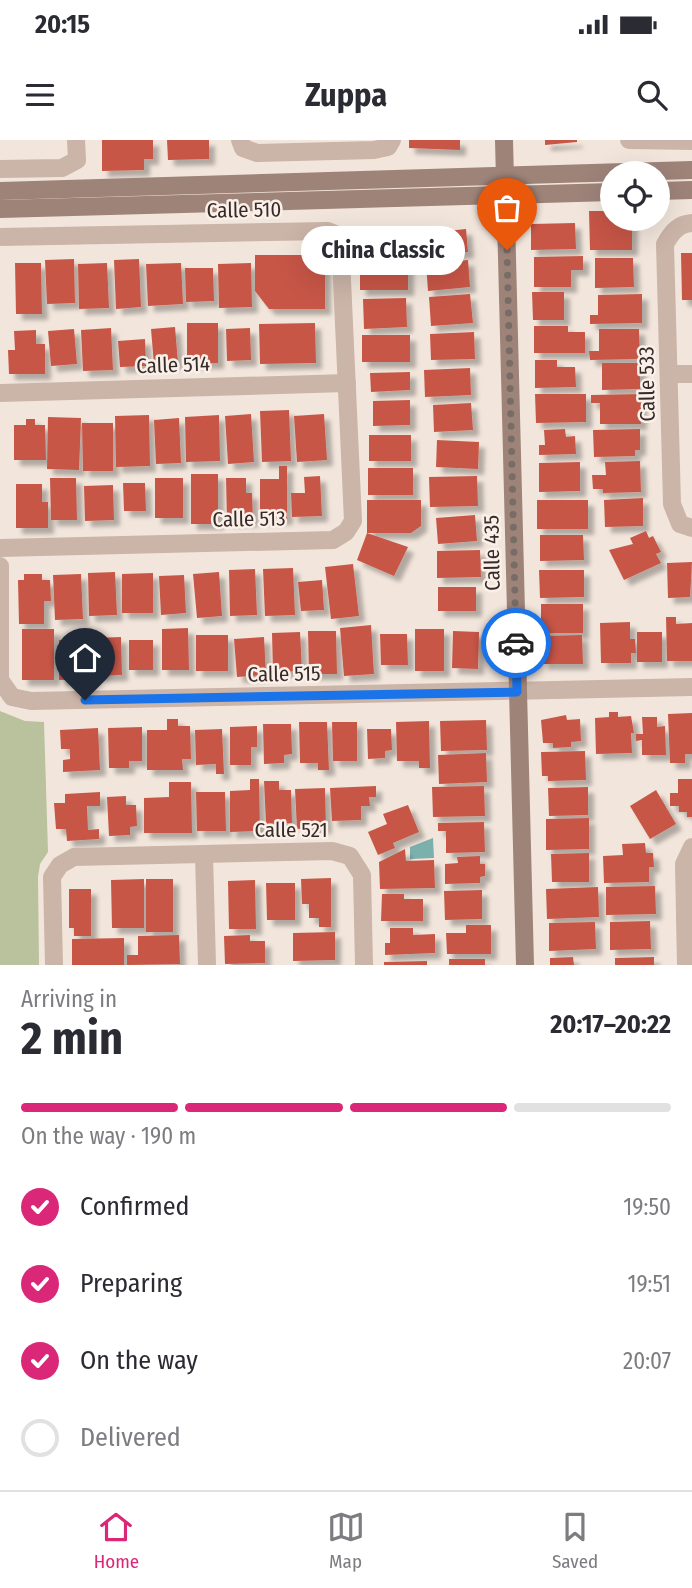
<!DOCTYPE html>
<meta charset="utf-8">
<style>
body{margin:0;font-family:"Fira Sans Condensed",sans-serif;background:#f7f7f7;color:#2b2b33;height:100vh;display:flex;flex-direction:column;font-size:26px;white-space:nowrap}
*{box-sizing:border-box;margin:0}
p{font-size:23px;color:#7c7c81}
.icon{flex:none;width:38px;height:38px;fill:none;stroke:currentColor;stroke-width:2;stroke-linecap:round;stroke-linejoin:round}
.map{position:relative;height:825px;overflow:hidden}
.drawer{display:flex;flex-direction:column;background:#fff;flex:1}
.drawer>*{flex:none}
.fabs{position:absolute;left:600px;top:21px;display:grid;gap:14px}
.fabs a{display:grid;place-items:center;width:70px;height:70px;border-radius:50%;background:#fff;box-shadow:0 7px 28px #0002;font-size:35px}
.pin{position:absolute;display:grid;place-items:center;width:60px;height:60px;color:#fff;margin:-72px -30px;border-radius:50% 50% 50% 0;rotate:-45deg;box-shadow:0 0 7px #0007}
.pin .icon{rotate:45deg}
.courier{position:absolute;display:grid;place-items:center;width:70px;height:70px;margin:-35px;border:5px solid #1a73e8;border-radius:50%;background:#fff;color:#222;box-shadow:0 2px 9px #0007}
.bubble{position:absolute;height:49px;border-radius:24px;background:#fff;box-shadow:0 7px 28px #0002;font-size:23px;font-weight:700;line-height:49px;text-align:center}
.head em{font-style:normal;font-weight:700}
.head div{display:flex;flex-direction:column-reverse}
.head{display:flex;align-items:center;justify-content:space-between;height:119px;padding:0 21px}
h1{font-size:46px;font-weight:700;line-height:52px}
.bar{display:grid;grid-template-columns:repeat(4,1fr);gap:10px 7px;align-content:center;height:84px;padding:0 21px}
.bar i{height:9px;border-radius:5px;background:#e1e1e2}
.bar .selected{background:#db2777}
.bar p{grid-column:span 4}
ol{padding:0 21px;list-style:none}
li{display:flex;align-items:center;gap:21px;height:77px}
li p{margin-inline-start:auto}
li .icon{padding:7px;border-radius:50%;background:#db2777;color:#fff;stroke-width:4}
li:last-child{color:#7c7c81}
li i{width:38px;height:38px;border:4px solid #e1e1e2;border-radius:50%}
.status{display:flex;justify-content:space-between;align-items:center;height:49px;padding:0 35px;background:#fff;direction:ltr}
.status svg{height:19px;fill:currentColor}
header{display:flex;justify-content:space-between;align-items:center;height:91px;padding:0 21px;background:#fff;font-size:32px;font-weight:700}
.menu{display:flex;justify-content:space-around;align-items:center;height:98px;border-top:2px solid #e1e1e2;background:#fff;font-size:19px;color:#7c7c81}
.menu a{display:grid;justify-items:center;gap:4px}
.menu .selected{color:#db2777}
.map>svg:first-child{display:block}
.green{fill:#b9c29c}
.water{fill:#7bb0ac}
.building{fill:#c75746;filter:url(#shadow)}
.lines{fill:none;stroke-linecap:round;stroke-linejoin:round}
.street{stroke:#cbb4a8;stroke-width:18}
.secondary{stroke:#9e8379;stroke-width:18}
.done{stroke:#786c67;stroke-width:7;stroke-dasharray:0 12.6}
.route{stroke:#1a73e8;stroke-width:9}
.labels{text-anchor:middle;stroke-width:5;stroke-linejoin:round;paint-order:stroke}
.street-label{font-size:21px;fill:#372b28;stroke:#faf0e9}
</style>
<div class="status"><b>20:15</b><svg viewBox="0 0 49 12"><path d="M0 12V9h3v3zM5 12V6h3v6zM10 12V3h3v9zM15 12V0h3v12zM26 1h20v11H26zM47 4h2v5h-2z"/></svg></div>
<header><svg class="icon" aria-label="menu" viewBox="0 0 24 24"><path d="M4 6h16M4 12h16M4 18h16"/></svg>Zuppa<svg class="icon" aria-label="search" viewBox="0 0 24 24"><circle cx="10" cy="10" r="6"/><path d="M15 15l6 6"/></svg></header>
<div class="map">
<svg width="692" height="825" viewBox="0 0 692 825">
<defs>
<filter id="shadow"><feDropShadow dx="6" dy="6" stdDeviation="2" flood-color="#0004"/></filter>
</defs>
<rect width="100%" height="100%" fill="#f2e6dc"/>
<polygon class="green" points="0,571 25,581 44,582 48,712 40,724 38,737 39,825 0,825"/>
<polygon class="water" points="433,698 434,718 410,719 410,707"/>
<g class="building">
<polygon points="102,0 153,0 153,19 144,19 144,30 102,31"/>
<polygon points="167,0 209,0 209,19 168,20"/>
<polygon points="409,0 460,0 460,10 409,8"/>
<polygon points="545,0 577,0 577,2 545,5"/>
<polygon points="589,71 612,71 612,79 632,79 632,110 590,110"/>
<polygon points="575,83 576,109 531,110 531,84"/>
<rect x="359" y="89" width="43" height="20"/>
<polygon points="466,89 468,112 449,114 447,91"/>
<polygon points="436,90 437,112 418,113 416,91"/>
<polygon points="681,113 692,113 692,160 682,160"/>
<polygon points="255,115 325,115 325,169 269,169 255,151"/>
<polygon points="583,116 583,130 571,130 571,147 534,147 534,117"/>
<polygon points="595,118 633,118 634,147 595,148"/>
<polygon points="74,119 75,163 47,164 45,120"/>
<polygon points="139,119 141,167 116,169 114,120"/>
<rect x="360" y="119" width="48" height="31"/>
<polygon points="468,120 470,147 428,151 426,123"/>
<polygon points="15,123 41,123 42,174 16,174"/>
<polygon points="107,123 109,168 79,169 78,124"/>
<polygon points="181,123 183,164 148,166 146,124"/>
<polygon points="251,123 252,167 219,168 218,124"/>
<polygon points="185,128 213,128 214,161 186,162"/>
<polygon points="532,152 564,152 564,180 533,180"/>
<polygon points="470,154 473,183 431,186 429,157"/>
<polygon points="642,154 642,183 590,184 590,175 598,175 598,155"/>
<polygon points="406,158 407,187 364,189 363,159"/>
<rect x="187" y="183" width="31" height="40"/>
<polygon points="315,183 316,223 260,224 259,184"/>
<polygon points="534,186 568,186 568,192 585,192 585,213 534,213"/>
<polygon points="175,187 178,223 154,225 151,189"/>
<polygon points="111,188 113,230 83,231 81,190"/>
<polygon points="250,188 251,220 227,221 226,189"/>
<polygon points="74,189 77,224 51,226 48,191"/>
<polygon points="599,189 639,189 640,219 590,220 589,211 599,211"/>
<polygon points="36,190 36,204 45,204 45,234 9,234 8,210 15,210 14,191"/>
<polygon points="474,192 475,219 431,220 430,194"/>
<rect x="362" y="195" width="48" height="27"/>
<polygon points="145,199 146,226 120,227 118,201"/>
<polygon points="535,220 557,220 557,227 575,227 576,247 535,248"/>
<polygon points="602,223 640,223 640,249 602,250"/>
<polygon points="470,228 471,255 425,257 424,230"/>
<polygon points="410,232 410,250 371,252 370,233"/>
<polygon points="535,254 586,254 586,282 536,283"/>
<polygon points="641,254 641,284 600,284 600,263 591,263 591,255"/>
<polygon points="410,260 410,285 373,286 373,261"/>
<polygon points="471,263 473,290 434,292 433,265"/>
<polygon points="289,270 291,321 262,322 260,271"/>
<polygon points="251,274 254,322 228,324 225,276"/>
<polygon points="324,274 327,320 297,322 294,276"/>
<polygon points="149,275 150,326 116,327 115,276"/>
<polygon points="219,275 220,321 186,322 185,277"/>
<polygon points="48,277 81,278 79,330 47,329"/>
<polygon points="179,278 181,323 156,324 154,280"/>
<polygon points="26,279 35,279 35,285 45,285 46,320 14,320 14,285 26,285"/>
<polygon points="82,283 113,283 113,331 83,331"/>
<polygon points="565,289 566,297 575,296 576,314 539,315 539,305 545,305 544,290"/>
<polygon points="640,289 640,310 635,310 635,316 594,317 593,290"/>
<rect x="369" y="295" width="42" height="26"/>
<polygon points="437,300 479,302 478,329 436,327"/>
<polygon points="640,321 641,352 603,353 603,349 593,349 592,335 606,335 605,322"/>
<polygon points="580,322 580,351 539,352 539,323"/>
<polygon points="279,326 287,326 287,379 260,379 260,339 279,339"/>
<rect x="368" y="328" width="45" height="27"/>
<rect x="191" y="334" width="27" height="50"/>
<polygon points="320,336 322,376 292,377 291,353 305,353 304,337"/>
<polygon points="477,336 478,366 430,367 429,337"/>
<polygon points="50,338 76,338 77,380 51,380"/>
<rect x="155" y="338" width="28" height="40"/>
<polygon points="226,338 246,338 246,353 252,353 253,381 227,381"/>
<polygon points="123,343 145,343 146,371 124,371"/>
<polygon points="16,344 42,344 42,362 48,362 48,388 16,388"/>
<polygon points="113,345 114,380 85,381 84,346"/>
<polygon points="643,358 643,386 605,387 604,360"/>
<polygon points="367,360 421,360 421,386 411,393 367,393"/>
<rect x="537" y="360" width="51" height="29"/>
<polygon points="475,375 477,401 438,404 436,378"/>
<polygon points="646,391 649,398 653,396 661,412 656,414 661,423 624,440 609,410 633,404 630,398"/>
<polygon points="367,393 408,407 394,436 357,420"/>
<polygon points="540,395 583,395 584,420 540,421"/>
<polygon points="480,410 481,437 437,438 437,411"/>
<polygon points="692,422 690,457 668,458 667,423"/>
<polygon points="353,424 359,476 331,479 325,427"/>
<polygon points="293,428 295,475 265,476 263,429"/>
<polygon points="255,429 257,475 230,476 229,430"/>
<polygon points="539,430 584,430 584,457 540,458"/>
<polygon points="115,432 117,475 89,476 88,433"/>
<polygon points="219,432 222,476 197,478 193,434"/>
<polygon points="153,433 153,473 122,473 122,434"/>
<polygon points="24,434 42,434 42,440 50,440 51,461 44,461 44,484 19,484 18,440 24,440"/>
<polygon points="81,434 83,479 55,480 53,435"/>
<polygon points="184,435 186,473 161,475 159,436"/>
<polygon points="322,440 324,470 301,471 298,442"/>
<rect x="438" y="447" width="38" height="24"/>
<rect x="541" y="464" width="42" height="29"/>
<polygon points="666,477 676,477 676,484 692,483 692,521 667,521"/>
<polygon points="630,482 630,499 635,499 636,513 631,513 631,523 601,523 600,483"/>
<polygon points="371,485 374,534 344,536 340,488"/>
<polygon points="188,488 189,530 162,530 162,489"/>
<rect x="22" y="489" width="32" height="51"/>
<rect x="415" y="489" width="29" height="42"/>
<polygon points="308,491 336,491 337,534 309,534"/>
<polygon points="453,491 479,492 478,529 452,528"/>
<polygon points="300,492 302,531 273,532 272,493"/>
<rect x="637" y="492" width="25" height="30"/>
<polygon points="380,494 407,494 408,525 381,525"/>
<rect x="196" y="495" width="32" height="36"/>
<polygon points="582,495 583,524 542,524 542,496"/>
<polygon points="121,497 122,535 98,536 96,498"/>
<polygon points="264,497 266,535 237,537 234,499"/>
<polygon points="59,500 86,500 87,539 59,540"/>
<rect x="129" y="500" width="24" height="30"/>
<polygon points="609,572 618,572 618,577 631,576 634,593 631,593 632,613 596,614 595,578 609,577"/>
<polygon points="692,573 692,614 685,614 685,623 670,623 668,574"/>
<polygon points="566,575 567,580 580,579 581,601 571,602 571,607 553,608 553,603 543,603 541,580"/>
<polygon points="642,577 657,577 657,587 665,586 666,615 642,615 642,600 636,601 636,594 643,594"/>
<polygon points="167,579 178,579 178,586 190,586 191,619 182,619 183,630 147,630 147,590 167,590"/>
<polygon points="486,580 487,610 441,611 440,581"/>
<polygon points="429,581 430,628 419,628 419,621 397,621 396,582"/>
<polygon points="299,582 327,582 329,630 318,630 318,623 300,623"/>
<polygon points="332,582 357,582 357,621 333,621"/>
<polygon points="263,584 291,584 292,614 284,615 284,623 264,624"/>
<polygon points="257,586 257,607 251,607 251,625 230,625 230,587"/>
<polygon points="142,587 142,621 129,621 129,628 109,628 108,588"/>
<polygon points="98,588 100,630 63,632 63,620 70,619 70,609 61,609 60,590"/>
<polygon points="222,589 224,634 216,634 216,624 196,625 195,590"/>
<polygon points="367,589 391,589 392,610 385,611 385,618 368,619"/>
<polygon points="585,611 586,640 548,641 548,636 542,636 541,612"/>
<polygon points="486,613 487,642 439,644 438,615"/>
<polygon points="250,639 259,639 260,691 230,692 230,651 250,650"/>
<polygon points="678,639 692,639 692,677 687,677 687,672 679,672 679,666 670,666 670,653 678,653"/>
<polygon points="264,641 279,641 279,650 291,650 292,683 266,684"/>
<polygon points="169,642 191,642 192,693 144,693 144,658 169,657"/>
<polygon points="376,646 376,657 369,657 370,666 361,666 361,680 332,681 330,648"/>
<polygon points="484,646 485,676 433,677 432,647"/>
<polygon points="588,647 588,675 549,676 548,648"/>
<polygon points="325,648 326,688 297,689 295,649"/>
<polygon points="656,650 676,684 650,699 630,666"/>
<polygon points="100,652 100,666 87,666 88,690 99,689 99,699 67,701 66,689 56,689 54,663 65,663 65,654"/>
<polygon points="196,652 225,652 226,691 197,691"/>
<polygon points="126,656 126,665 136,665 137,686 130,687 130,695 109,696 107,657"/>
<polygon points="408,665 419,692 393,703 395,708 378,715 368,692 387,684 383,674"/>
<polygon points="589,678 589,709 546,710 546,679"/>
<polygon points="484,682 485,712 446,713 446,691 438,691 438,683"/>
<polygon points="645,703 646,713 653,713 654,727 649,727 649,742 604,743 603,716 623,715 622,704"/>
<polygon points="405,709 406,721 434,720 435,748 380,749 379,722"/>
<polygon points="589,713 589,742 552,742 551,714"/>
<polygon points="480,716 480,724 485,724 485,736 480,737 480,743 445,744 445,724 458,723 457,717"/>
<polygon points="331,738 331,787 319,787 319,778 309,778 309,764 302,764 301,739"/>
<polygon points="144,739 144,788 112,788 111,740"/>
<rect x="146" y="739" width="27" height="53"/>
<polygon points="255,740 256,789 229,789 228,741"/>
<polygon points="266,743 295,743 295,780 267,780"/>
<polygon points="655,746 656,774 606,775 606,747"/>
<polygon points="598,747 599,777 547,779 546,749"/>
<polygon points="69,749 91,749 91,796 74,796 74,788 69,788"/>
<polygon points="482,750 482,779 445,780 444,751"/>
<polygon points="382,754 404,754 404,759 423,759 423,781 381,781"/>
<polygon points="650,781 651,809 610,810 610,782"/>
<polygon points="595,782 596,809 549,811 549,783"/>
<polygon points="466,785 491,785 491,814 447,814 446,793 466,793"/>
<polygon points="390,788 413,788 413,795 435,794 435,813 385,815 385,803 390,803"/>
<polygon points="335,792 335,820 293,821 293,793"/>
<polygon points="179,795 180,824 127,825 127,815 138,815 138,796"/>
<polygon points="250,795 250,801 265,801 265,823 225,824 224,796"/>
<polygon points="124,798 124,825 72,825 72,799"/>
<polygon points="573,817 574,825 550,825 550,818"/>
<polygon points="654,817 654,825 615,825 615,818"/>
<rect x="449" y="819" width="36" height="6"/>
<polygon points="427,821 427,825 384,825 384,822"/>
</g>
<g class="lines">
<g class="street">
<polyline points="240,0 243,8 257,13 374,10 388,7 392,0"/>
<polyline points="629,0 692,1"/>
<polyline points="0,29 62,28 77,20 76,0"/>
<path d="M692,83C678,84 672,92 665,104L672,364L680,384L692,388"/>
<polyline points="0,97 328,91 340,96 353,381 346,392 333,400 0,408"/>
<polyline points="671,234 692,234"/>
<polyline points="0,253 347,243"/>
<polyline points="0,426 0,540 12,557 31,561 692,547"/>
<polyline points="204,715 207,825"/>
<polyline points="54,825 52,737 60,725 74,717 332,711 350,716 362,735 364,825"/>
<polyline points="686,825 684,724 692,707"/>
</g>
<g class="secondary">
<polyline points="504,0 525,825"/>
<polyline points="0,51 692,30"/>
<polyline points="658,51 692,50"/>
<polyline points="0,69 612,52"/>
</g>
</g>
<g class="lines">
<polyline class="done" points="507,110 516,503"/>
<polyline class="route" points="85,560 517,552 516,503"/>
</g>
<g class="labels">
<g class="street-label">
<text transform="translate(244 70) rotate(-1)" y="7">Calle 510</text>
<text transform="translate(173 225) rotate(-2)" y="7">Calle 514</text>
<text transform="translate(647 244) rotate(-91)" y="7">Calle 533</text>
<text transform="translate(249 379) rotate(-1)" y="7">Calle 513</text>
<text transform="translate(492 413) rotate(-91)" y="7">Calle 435</text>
<text transform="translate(284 534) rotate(-1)" y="7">Calle 515</text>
<text x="291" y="697">Calle 521</text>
</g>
</g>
</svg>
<div class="fabs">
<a><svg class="icon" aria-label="locate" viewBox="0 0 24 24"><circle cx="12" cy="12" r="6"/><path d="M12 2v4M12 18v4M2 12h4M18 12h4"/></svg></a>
</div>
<div class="pin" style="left:507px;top:110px;background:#ea580c"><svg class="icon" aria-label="bag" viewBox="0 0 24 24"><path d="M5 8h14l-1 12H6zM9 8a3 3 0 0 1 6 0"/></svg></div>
<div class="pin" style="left:85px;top:560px;background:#1f2937"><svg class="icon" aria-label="home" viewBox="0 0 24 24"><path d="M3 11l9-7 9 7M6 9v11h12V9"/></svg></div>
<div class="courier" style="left:516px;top:503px"><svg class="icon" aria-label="car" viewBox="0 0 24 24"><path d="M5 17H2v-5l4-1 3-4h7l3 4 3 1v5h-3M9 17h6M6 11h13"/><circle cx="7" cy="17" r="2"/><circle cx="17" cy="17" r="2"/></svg></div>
<div class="bubble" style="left:301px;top:86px;width:164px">China Classic</div>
</div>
<section class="drawer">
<div class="head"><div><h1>2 min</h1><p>Arriving in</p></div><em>20:17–20:22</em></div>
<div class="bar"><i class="selected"></i><i class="selected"></i><i class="selected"></i><i></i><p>On the way · 190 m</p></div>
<ol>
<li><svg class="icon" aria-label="check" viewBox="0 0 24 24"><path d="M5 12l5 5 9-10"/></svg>Confirmed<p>19:50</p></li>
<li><svg class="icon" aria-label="check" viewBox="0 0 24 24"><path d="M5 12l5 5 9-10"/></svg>Preparing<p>19:51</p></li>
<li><svg class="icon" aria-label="check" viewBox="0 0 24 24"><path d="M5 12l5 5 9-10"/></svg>On the way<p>20:07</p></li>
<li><i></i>Delivered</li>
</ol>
</section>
<nav class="menu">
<a class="selected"><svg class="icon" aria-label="home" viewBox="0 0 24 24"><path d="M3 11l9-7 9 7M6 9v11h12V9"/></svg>Home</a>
<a><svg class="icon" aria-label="map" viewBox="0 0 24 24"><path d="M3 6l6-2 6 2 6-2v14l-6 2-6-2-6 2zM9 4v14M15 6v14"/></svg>Map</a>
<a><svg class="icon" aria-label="saved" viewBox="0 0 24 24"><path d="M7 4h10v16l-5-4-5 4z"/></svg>Saved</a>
</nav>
